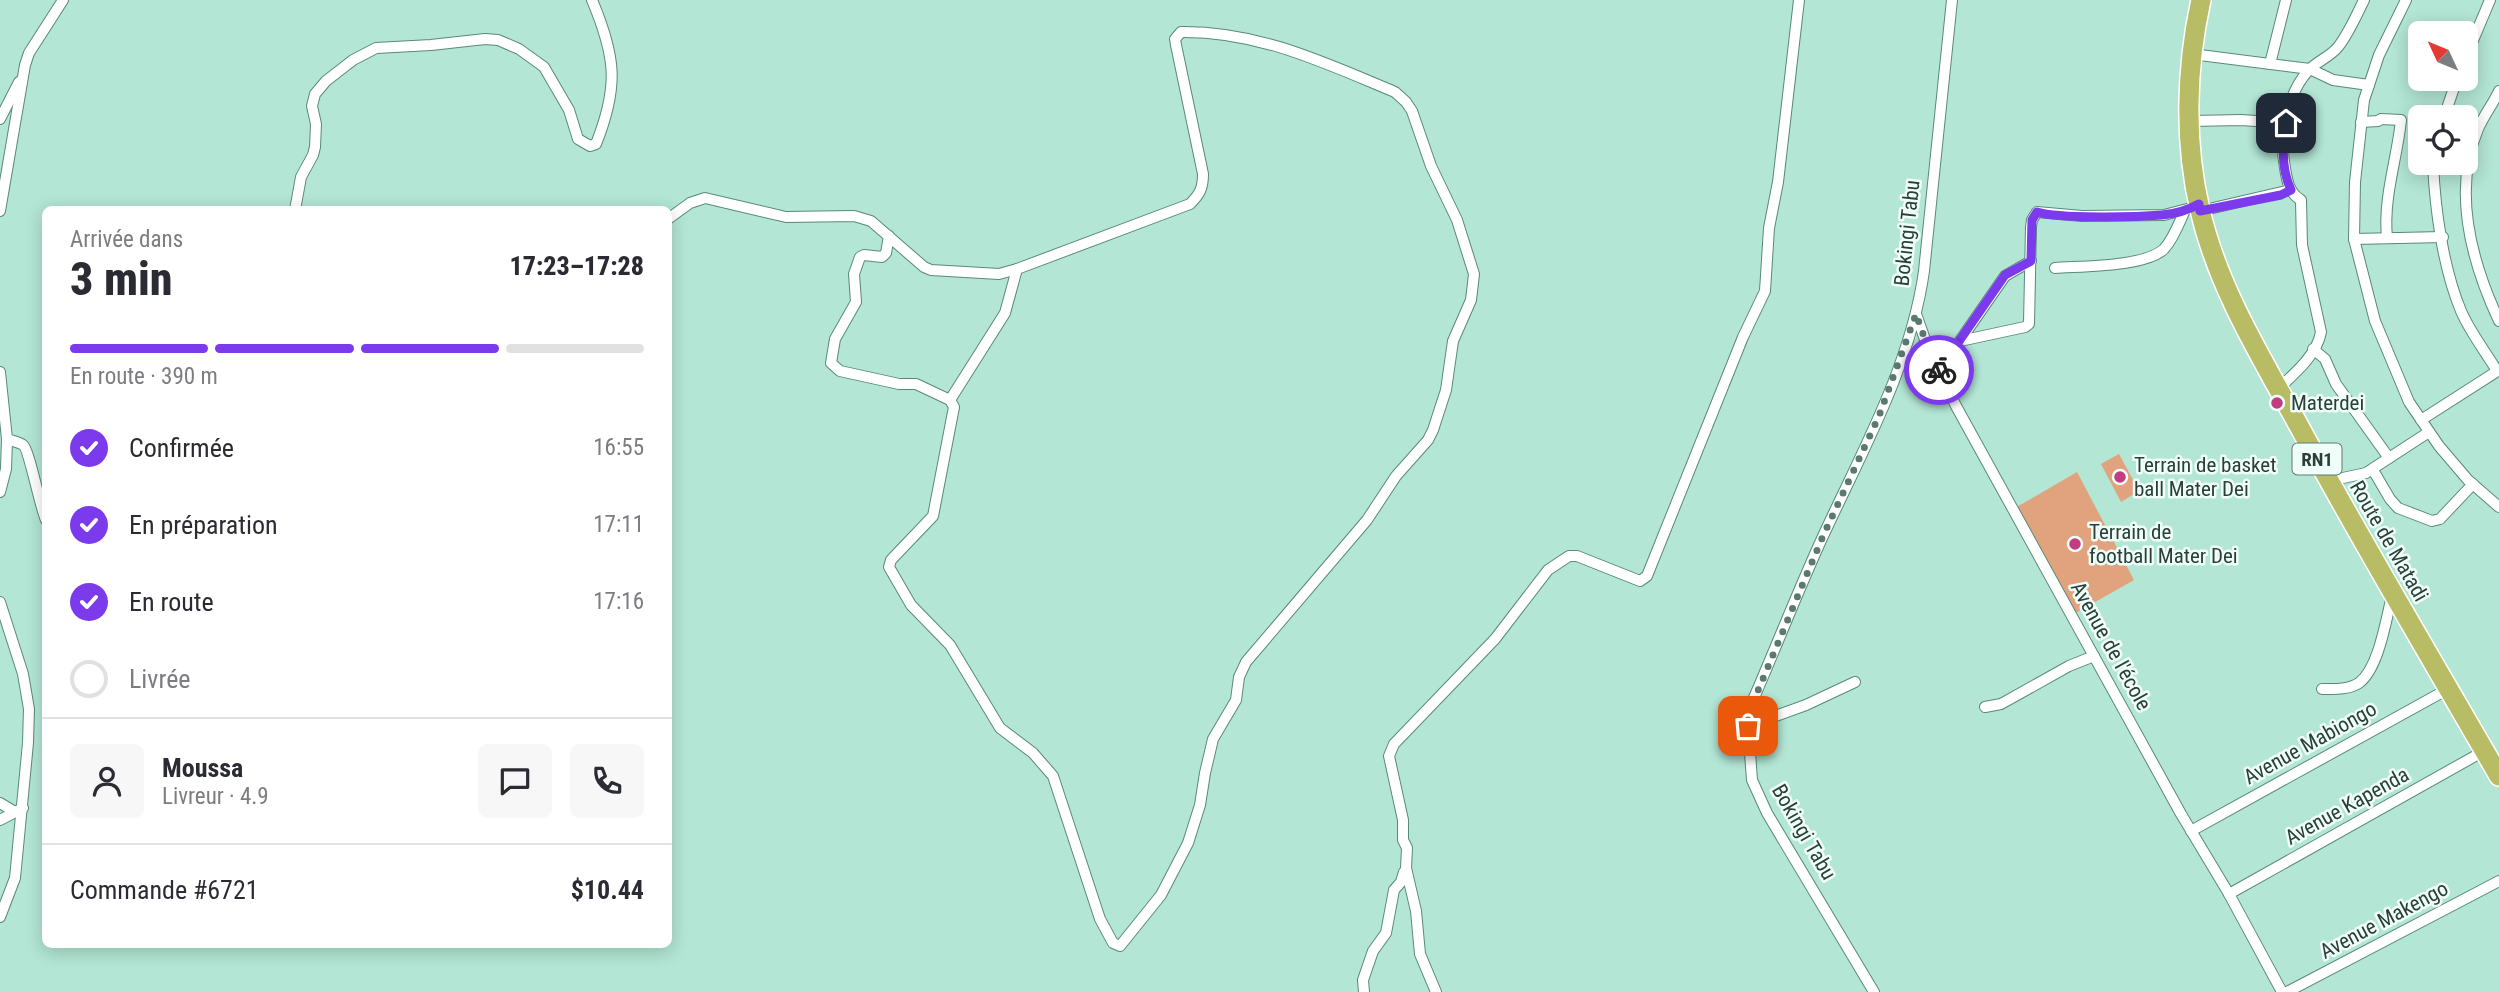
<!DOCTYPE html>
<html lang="fr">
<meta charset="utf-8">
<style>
body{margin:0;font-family:"Roboto Condensed",sans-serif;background:#f7f7f7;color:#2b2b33;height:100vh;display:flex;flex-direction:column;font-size:26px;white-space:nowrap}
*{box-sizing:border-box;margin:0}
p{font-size:23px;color:#7c7c81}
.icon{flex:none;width:38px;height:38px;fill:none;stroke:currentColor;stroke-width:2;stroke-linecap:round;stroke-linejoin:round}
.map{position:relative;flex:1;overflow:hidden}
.side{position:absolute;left:42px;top:206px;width:630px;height:742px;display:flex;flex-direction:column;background:#fff;border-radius:10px;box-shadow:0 4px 18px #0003}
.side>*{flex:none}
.needle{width:46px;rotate:314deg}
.controls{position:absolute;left:2408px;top:21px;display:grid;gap:14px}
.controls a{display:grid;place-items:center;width:70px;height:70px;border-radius:10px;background:#fff;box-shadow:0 4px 18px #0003;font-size:35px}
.pin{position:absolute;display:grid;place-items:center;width:60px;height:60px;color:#fff;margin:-30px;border-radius:14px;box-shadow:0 4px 10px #0006}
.courier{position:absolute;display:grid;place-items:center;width:70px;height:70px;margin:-35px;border:5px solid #7c3aed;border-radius:50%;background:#fff;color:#222;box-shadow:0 2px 9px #0007}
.summary em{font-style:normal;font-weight:800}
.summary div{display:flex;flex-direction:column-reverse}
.summary{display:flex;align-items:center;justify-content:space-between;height:119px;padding:0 28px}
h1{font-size:46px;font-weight:800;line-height:52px}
.bar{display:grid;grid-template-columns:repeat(4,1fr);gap:10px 7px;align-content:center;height:84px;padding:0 28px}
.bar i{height:9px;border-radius:5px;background:#e1e1e2}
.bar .active{background:#7c3aed}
.bar p{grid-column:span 4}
.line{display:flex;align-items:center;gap:18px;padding:0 28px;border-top:2px solid #e1e1e2}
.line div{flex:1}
.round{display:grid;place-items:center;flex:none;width:74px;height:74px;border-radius:10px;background:#f7f7f7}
ol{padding:0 28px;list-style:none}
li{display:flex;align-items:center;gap:21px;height:77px}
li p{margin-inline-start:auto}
li .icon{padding:7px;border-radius:50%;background:#7c3aed;color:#fff;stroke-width:4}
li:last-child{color:#7c7c81}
li i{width:38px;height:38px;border:4px solid #e1e1e2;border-radius:50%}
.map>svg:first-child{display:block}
.green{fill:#e0a37e}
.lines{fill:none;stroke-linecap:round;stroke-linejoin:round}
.street-casing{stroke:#598979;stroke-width:12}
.highway-casing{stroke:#fff;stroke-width:22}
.street{stroke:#fff;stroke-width:10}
.highway{stroke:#b8bd65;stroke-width:19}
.done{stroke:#5b796f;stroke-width:7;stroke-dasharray:0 12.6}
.route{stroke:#7c3aed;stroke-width:9}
.poi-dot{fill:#c13d82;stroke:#effef8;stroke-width:2.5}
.labels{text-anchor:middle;stroke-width:5;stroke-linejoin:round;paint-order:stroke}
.shield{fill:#effef8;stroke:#667872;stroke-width:2}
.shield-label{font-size:19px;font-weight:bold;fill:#2b3f38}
.street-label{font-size:21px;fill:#2b3f38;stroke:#effef8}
.poi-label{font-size:21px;fill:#2b3f38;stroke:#effef8;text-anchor:start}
</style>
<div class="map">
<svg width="2499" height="992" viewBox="0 0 2499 992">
<rect width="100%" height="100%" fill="#b3e6d4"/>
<g class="green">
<polygon points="2119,454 2139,491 2121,502 2101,464"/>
<polygon points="2077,472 2134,580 2074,614 2015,508"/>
</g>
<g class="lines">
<defs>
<g id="street">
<polyline points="2406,0 2379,55 2364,100 2355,182 2354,239 2375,321 2409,402 2439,446 2468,480 2499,507"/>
<polyline points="2192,54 2310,69 2333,80 2369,85"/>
<polyline points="2466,57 2490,0"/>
<polyline points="2270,64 2286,0"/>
<path d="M2499,91C2493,104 2484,115 2478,129C2452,191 2472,263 2499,321"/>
<polyline points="2444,117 2457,79"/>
<polyline points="0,119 19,82"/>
<polyline points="2191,121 2241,120 2286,123"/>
<path d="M2361,122L2378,121L2381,119L2401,120C2397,160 2383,197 2387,238"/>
<path d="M2433,163C2435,209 2443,268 2461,311C2470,332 2485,351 2497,371"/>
<path d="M295,210L301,177L313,155L315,147L316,124L312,106L315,94L326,81L353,60L376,48L431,45L485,39L498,40L519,49L544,67L569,110L578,139L590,146L596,144C619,86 616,57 592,0"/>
<polyline points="0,211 25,65 29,53 63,0"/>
<polyline points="2200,211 2291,190"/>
<path d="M668,219L690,203L705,198L786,217L854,216L871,221L924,267L931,270L999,274L1017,269L1190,204C1200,194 1203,188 1203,174L1176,45L1175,39L1181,32C1259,31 1325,63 1395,92L1406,102L1412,111L1431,166L1457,220L1474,274L1471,300L1453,341L1446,390L1433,430L1428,440L1396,476L1367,520L1246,662L1239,677L1236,700L1213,739L1205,773L1200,805L1188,843L1161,895L1120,946L1113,943L1100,919L1053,776L1033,753L1000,728L950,645L911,605L889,567L891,560L933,516L954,407L950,400L916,384H899L840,371L831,363L835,339L856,302L854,274L860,257L864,255L882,257L886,253L889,236"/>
<polyline points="2354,239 2443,237"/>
<path d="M2055,268C2082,266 2145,267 2164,249C2174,238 2179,223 2185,210"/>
<polyline points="1916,314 1928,348 1956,406 2181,814 2229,894 2282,992"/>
<polyline points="1960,341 2025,327 2029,324 2031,227 2032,220 2037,212 2082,216 2164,215 2191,208 2198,203"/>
<polyline points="2313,349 2325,359 2336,384 2389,458 2366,473 2329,481"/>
<polyline points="1939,371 2005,276 2031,261"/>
<polyline points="0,372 7,439 6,469 0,492"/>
<path d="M2278,389C2294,374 2317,355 2321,332L2302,245L2301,200C2289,193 2287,181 2285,168C2279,137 2287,94 2308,71C2317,61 2330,57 2338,47C2349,33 2356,16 2364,0"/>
<polyline points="950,400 1005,313 1017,269"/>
<polyline points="2421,420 2499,370"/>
<path d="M7,439C12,441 19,442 23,445C29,449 40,507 46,520"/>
<polyline points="2389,458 2429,432"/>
<polyline points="2373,470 2390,499 2398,508 2432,521 2440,519 2473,484"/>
<polyline points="0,602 23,674 29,709 28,743 15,878 0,917"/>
<path d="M2322,689C2334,689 2348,690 2359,683C2379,668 2386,619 2392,596"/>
<polyline points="1985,707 2001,704 2069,666 2094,656"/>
<polyline points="1748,726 1806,705 1855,682"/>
<polyline points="0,803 15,812"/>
<polyline points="0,820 23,808"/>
<polyline points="2191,831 2448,689"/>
<polyline points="2229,894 2484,751"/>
<polyline points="1364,992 1363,980 1373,951 1386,933 1394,890 1401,882 1404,872"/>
<polyline points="1436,992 1420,954 1416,911 1406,868 1407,848 1403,840 1403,820 1389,756 1394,744 1495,639 1548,570 1569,556 1577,556 1640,581 1647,576 1743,337 1765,291 1769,228 1778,182 1799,0"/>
<path d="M1874,992L1767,813L1752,780L1748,726L1753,700C1777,645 1799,588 1824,534C1863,450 1911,364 1924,271L1952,0"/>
<polyline points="2287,992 2499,881"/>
</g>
<path id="highway" d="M2201,0C2186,68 2184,142 2200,210C2218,288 2261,357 2299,426C2363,544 2432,660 2499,776"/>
</defs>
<use href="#street" class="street-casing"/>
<use href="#highway" class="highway-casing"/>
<use href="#street" class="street"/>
<use href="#highway" class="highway"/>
</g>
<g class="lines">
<polyline class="done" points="1748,726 1754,700 1823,536 1879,416 1916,314 1928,348 1939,370"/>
<path class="route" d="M1939,370L2005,275L2031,261L2032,220L2037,212C2058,219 2138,217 2162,215C2175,214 2188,210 2199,204L2200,211L2281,195L2291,190C2281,169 2282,145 2286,123"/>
</g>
<g class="poi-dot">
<circle cx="2277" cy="403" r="7"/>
<circle cx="2120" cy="477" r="7"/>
<circle cx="2075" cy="544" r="7"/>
</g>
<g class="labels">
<rect class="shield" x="2292.5" y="443.5" width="49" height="31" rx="5"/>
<g class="shield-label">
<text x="2317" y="466">RN1</text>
</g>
<g class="street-label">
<text transform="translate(1907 233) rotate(-84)" y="7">Bokingi Tabu</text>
<text transform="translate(2389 541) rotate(60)" y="7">Route de Matadi</text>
<text transform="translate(2111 646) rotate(61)" y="7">Avenue de l'école</text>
<text transform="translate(2310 743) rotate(-29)" y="7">Avenue Mabiongo</text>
<text transform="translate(2347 806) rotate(-29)" y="7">Avenue Kapenda</text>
<text transform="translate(1804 832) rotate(60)" y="7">Bokingi Tabu</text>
<text transform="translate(2384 920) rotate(-28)" y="7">Avenue Makengo</text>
</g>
<g class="poi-label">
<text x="2291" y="410">Materdei</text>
<text x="2134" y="472">Terrain de basket<tspan x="2134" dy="24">ball Mater Dei</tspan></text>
<text x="2089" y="539">Terrain de<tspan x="2089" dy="24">football Mater Dei</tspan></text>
</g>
</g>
</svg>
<div class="controls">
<a><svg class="needle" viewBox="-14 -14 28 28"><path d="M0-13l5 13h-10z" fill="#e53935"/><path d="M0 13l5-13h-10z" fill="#7c7c81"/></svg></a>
<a><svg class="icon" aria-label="locate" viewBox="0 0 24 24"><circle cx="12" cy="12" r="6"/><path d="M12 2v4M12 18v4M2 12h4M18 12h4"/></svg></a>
</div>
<div class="pin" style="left:1748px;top:726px;background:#ea580c"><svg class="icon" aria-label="bag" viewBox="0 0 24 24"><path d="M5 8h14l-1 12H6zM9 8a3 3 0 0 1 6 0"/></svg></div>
<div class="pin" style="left:2286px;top:123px;background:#1f2937"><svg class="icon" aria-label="home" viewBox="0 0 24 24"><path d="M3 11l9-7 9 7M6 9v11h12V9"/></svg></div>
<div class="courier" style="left:1939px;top:370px"><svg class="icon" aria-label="bike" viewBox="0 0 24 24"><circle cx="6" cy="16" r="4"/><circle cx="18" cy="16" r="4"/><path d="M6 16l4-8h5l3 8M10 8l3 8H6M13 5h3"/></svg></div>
<section class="side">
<div class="summary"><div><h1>3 min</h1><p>Arrivée dans</p></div><em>17:23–17:28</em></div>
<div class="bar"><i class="active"></i><i class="active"></i><i class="active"></i><i></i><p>En route · 390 m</p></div>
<ol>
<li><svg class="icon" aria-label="check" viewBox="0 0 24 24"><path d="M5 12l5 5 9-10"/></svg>Confirmée<p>16:55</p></li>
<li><svg class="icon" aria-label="check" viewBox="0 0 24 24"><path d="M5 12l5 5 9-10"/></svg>En préparation<p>17:11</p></li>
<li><svg class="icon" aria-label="check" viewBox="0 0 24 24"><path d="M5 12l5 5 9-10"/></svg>En route<p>17:16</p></li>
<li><i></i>Livrée</li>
</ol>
<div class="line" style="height:126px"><a class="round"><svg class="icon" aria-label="person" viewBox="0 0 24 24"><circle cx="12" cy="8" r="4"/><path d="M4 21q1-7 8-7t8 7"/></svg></a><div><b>Moussa</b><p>Livreur · 4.9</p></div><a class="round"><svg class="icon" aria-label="chat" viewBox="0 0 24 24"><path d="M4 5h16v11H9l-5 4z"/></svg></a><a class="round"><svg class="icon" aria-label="phone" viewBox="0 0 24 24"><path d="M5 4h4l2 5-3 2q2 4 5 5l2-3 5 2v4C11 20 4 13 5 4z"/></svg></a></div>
<div class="line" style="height:91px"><div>Commande #6721</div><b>$10.44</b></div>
</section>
</div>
